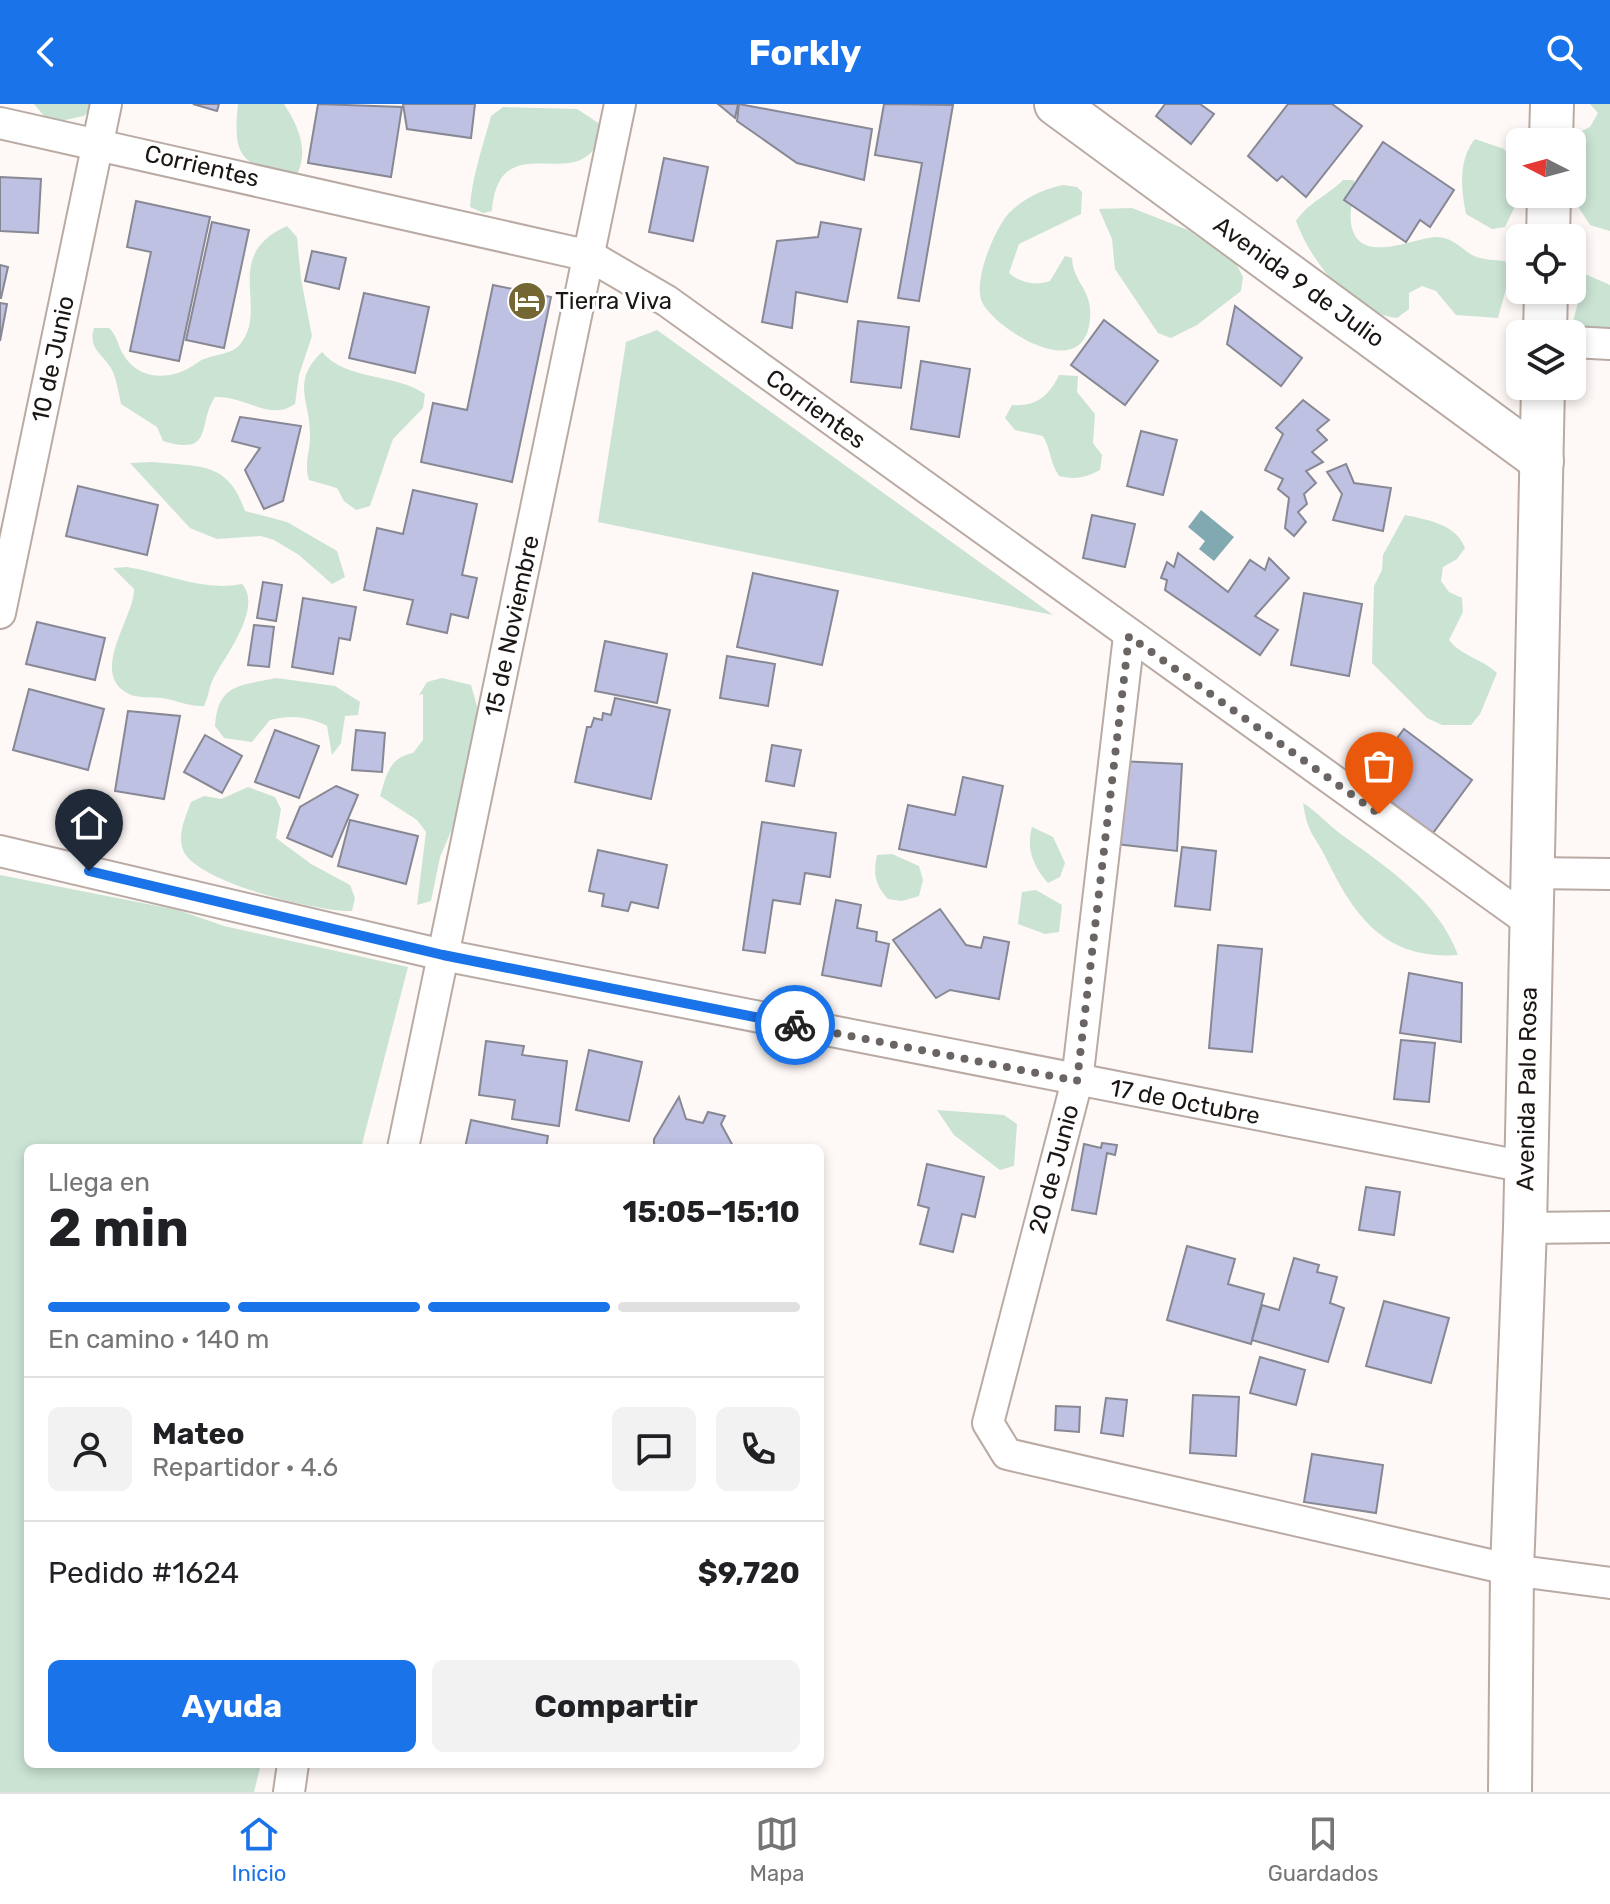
<!DOCTYPE html>
<html lang="es">
<meta charset="utf-8">
<style>
body{margin:0;font-family:Rubik,sans-serif;background:#f2f2f2;color:#202124;height:100vh;display:flex;flex-direction:column;font-size:30px;white-space:nowrap}
*{box-sizing:border-box;margin:0}
p{font-size:26px;color:#757577}
.icon{flex:none;width:44px;height:44px;fill:none;stroke:currentColor;stroke-width:2;stroke-linecap:round;stroke-linejoin:round}
.map{position:relative;flex:1;overflow:hidden}
.drawer{position:absolute;left:24px;top:1040px;width:800px;height:624px;display:flex;flex-direction:column;background:#fff;border-radius:12px;box-shadow:0 4px 12px #0003}
.drawer>*{flex:none}
.needle{width:52px;rotate:276deg}
.fabs{position:absolute;left:1506px;top:24px;display:grid;gap:16px}
.fabs a{display:grid;place-items:center;width:80px;height:80px;border-radius:12px;background:#fff;box-shadow:0 4px 12px #0003;font-size:40px}
.pin{position:absolute;display:grid;place-items:center;width:68px;height:68px;color:#fff;margin:-82px -34px;border-radius:50% 50% 50% 0;rotate:-45deg;box-shadow:0 0 8px #0007}
.pin .icon{rotate:45deg}
.courier{position:absolute;display:grid;place-items:center;width:80px;height:80px;margin:-40px;border:6px solid #1a73e8;border-radius:50%;background:#fff;color:#222;box-shadow:0 2px 10px #0007}
.overview em{font-style:normal;font-weight:700}
.overview div{display:flex;flex-direction:column-reverse}
.overview{display:flex;align-items:center;justify-content:space-between;height:136px;padding:0 24px}
h1{font-size:52px;font-weight:700;line-height:60px}
.bar{display:grid;grid-template-columns:repeat(4,1fr);gap:12px 8px;align-content:center;height:96px;padding:0 24px}
.bar i{height:10px;border-radius:6px;background:#e0e0e0}
.bar .selected{background:#1a73e8}
.bar p{grid-column:span 4}
.line{display:flex;align-items:center;gap:20px;padding:0 24px;border-top:2px solid #e0e0e0}
.line div{flex:1}
.round{display:grid;place-items:center;flex:none;width:84px;height:84px;border-radius:12px;background:#f2f2f2}
.primary-button{display:flex;gap:16px;margin-top:auto;padding:16px 24px}
.primary-button a{flex:1;height:92px;border-radius:12px;background:#1a73e8;color:#fff;font-size:32px;font-weight:700;line-height:92px;text-align:center}
.primary-button a+a{background:#f2f2f2;color:#202124}
header{display:flex;justify-content:space-between;align-items:center;height:104px;padding:0 24px;background:#1a73e8;color:#fff;font-size:36px;font-weight:700}
.menu{display:flex;justify-content:space-around;align-items:center;height:112px;border-top:2px solid #e0e0e0;background:#fff;font-size:22px;color:#757577}
.menu a{display:grid;justify-items:center;gap:4px}
.menu .selected{color:#1a73e8}
.map>svg:first-child{display:block}
.green{fill:#cae3d3}
.water{fill:#80a9b2}
.building{fill:#bec1e2;stroke:#878894;stroke-width:2}
.lines{fill:none;stroke-linecap:round;stroke-linejoin:round}
.street-casing{stroke:#b9aba4;stroke-width:34}
.secondary-casing{stroke:#b9aba4;stroke-width:46}
.street{stroke:#fff;stroke-width:30}
.secondary{stroke:#fff;stroke-width:42}
.done{stroke:#6a6562;stroke-width:8;stroke-dasharray:0 14.4}
.route{stroke:#1a73e8;stroke-width:10}
.labels{text-anchor:middle;stroke-width:6;stroke-linejoin:round;paint-order:stroke}
.street-label{font-size:24px;fill:#1b1613;stroke:#fff}
.poi-label{font-size:24px;fill:#1b1613;stroke:#fff;text-anchor:start}
</style>
<header><svg class="icon" aria-label="back" viewBox="0 0 24 24"><path d="M15 5l-7 7 7 7"/></svg>Forkly<svg class="icon" aria-label="search" viewBox="0 0 24 24"><circle cx="10" cy="10" r="6"/><path d="M15 15l6 6"/></svg></header>
<div class="map">
<svg width="1610" height="1688" viewBox="0 0 1610 1688">
<rect width="100%" height="100%" fill="#fef8f6"/>
<g class="green">
<polygon points="34,0 94,0 84,12 50,19"/>
<path d="M238,0H284C299,23 310,49 295,74C243,60 232,57 238,0Z"/>
<polygon points="1590,0 1610,0 1610,127 1590,121 1570,90 1572,38 1559,38 1590,23 1598,9"/>
<path d="M503,3L577,5L603,22C588,102 499,14 492,107L483,109L470,103C472,72 483,42 491,12Z"/>
<path d="M1475,35L1504,45L1520,63L1518,96L1505,123L1492,125L1466,110C1461,85 1458,56 1475,35Z"/>
<path d="M1343,76H1354C1355,91 1349,105 1351,119C1357,163 1413,134 1436,133C1453,133 1461,145 1474,152C1483,156 1495,156 1505,157L1510,170L1498,214L1456,211L1436,187L1422,182L1409,189V205L1397,214C1351,209 1311,158 1296,117C1309,98 1327,92 1343,76Z"/>
<path d="M1063,81L1077,83L1082,88L1081,110L1019,140L1009,169C1020,179 1036,182 1050,177L1065,152L1072,154C1073,181 1096,186 1089,222C1078,277 998,226 983,200C971,180 995,124 1009,109C1023,95 1043,85 1063,81Z"/>
<polygon points="1132,104 1188,126 1236,160 1243,173 1241,187 1197,221 1171,234 1158,229 1115,165 1112,135 1099,105"/>
<path d="M287,122L297,133L301,175L312,232L299,271L295,300C269,318 248,292 215,293C197,319 215,353 163,337L157,323L121,300C119,290 117,278 113,268C105,250 87,246 94,224H109C118,233 117,240 123,250C140,279 174,276 197,259C210,249 231,253 241,239C269,203 221,151 287,122Z"/>
<polygon points="1585,170 1610,181 1610,249 1570,230"/>
<polygon points="657,226 1053,511 598,418 626,238"/>
<path d="M322,248C346,277 395,269 425,290L423,304L393,335L370,402L356,406L344,397L337,384L309,376C304,359 310,349 310,332C311,297 290,278 322,248Z"/>
<path d="M1059,271L1078,272L1077,288L1095,310L1093,339L1102,351L1100,366C1085,374 1075,376 1059,372C1050,359 1051,346 1043,332L1015,326L1005,314L1012,301C1036,303 1049,292 1059,271Z"/>
<path d="M153,358C200,363 228,357 245,407L287,418L337,447L345,473L332,480L299,451L274,436L261,432L217,435L190,424L130,359Z"/>
<path d="M1405,411C1428,416 1456,420 1465,444L1457,455L1443,463L1441,477L1449,488L1462,494L1463,508L1449,536C1461,552 1481,554 1497,569L1480,610L1471,621H1442L1427,614L1372,559L1374,482L1382,466L1383,451Z"/>
<path d="M127,463C165,469 204,488 242,480C263,503 226,551 214,573C209,582 209,592 204,602C188,603 177,596 162,594C152,593 140,594 131,591C86,572 135,513 134,485L113,464Z"/>
<path d="M276,574L335,582L360,598L358,611L345,612L341,639L332,651L327,622C307,612 291,611 270,616L252,638L224,634L215,622C218,579 240,582 276,574Z"/>
<path d="M442,574L471,581L483,624L458,711L440,753L431,797L417,801L426,728L417,716L380,692C387,670 389,654 413,649L423,636V590L419,591L427,578Z"/>
<path d="M248,683L275,693L281,705L276,734L311,760L350,781L355,794L352,807C318,808 195,778 183,746C177,730 186,712 191,698L204,692L221,695Z"/>
<path d="M1303,699C1318,708 1328,721 1342,731C1387,763 1438,797 1458,851C1386,856 1355,814 1326,754C1313,728 1308,731 1303,699Z"/>
<path d="M1032,723L1053,733L1065,759L1060,773L1048,779C1033,762 1026,745 1032,723Z"/>
<path d="M892,750L919,762L923,776L919,792L902,797L888,795C875,781 873,770 877,751Z"/>
<polygon points="0,771 178,806 224,822 408,863 361,1044 28,1044 28,1660 261,1660 254,1688 0,1688"/>
<polygon points="1036,786 1062,801 1059,828 1045,830 1018,820 1022,788"/>
<polygon points="937,1006 1004,1011 1017,1020 1014,1062 1000,1066 954,1031"/>
</g>
<polygon class="water" points="1201,406 1234,433 1214,457 1199,445 1205,437 1188,423"/>
<g class="building">
<polygon points="193,0 219,0 217,7"/>
<polygon points="318,0 402,3 391,73 308,59"/>
<polygon points="403,0 475,0 471,34 407,25"/>
<polygon points="718,0 738,0 735,14"/>
<polygon points="739,0 872,25 864,76 797,59 737,17"/>
<polygon points="884,0 953,1 919,197 898,194 922,59 875,51"/>
<polygon points="1165,0 1200,0 1214,10 1191,40 1156,12"/>
<polygon points="1288,0 1332,0 1362,22 1306,93 1282,72 1277,77 1248,52"/>
<polygon points="1383,38 1454,86 1430,123 1420,116 1406,138 1344,96"/>
<polygon points="664,54 708,63 693,137 649,128"/>
<polygon points="0,73 41,75 38,129 0,127"/>
<polygon points="136,97 210,113 179,257 130,247 151,148 127,143"/>
<polygon points="212,118 249,126 224,244 186,236"/>
<polygon points="821,118 861,125 847,198 796,188 792,224 762,218 777,137 818,133"/>
<polygon points="312,147 346,154 339,185 305,177"/>
<polygon points="0,161 8,163 1,194 0,194"/>
<polygon points="493,181 551,193 512,378 421,358 433,299 467,306"/>
<polygon points="364,189 429,203 415,269 349,254"/>
<polygon points="0,199 7,200 0,237"/>
<polygon points="1235,202 1302,254 1281,282 1227,240"/>
<polygon points="1104,216 1158,257 1125,301 1071,261"/>
<polygon points="858,217 909,223 901,284 851,278"/>
<polygon points="921,257 970,265 959,333 911,325"/>
<polygon points="1303,296 1329,316 1317,326 1327,336 1312,348 1323,358 1306,367 1316,379 1304,390 1307,400 1298,408 1306,418 1294,432 1285,424 1289,394 1278,385 1283,375 1265,366 1283,330 1276,324"/>
<polygon points="240,313 301,322 283,397 264,405 245,366 260,344 232,337"/>
<polygon points="1141,327 1177,336 1163,391 1127,382"/>
<polygon points="1346,360 1354,379 1391,384 1383,427 1333,416 1342,390 1327,368"/>
<polygon points="78,382 158,401 147,451 66,432"/>
<polygon points="413,386 477,400 462,471 477,474 468,514 451,510 447,529 407,520 413,496 364,486 377,424 403,430"/>
<polygon points="1092,411 1135,420 1125,463 1083,454"/>
<polygon points="1178,449 1228,488 1250,456 1265,466 1269,454 1289,474 1255,512 1278,526 1260,551 1165,486 1167,476 1161,474 1167,458 1174,463"/>
<polygon points="753,469 838,487 822,561 737,543"/>
<polygon points="263,478 282,481 276,517 257,514"/>
<polygon points="1304,489 1362,500 1349,572 1291,561"/>
<polygon points="303,494 356,503 350,536 339,534 333,570 292,563"/>
<polygon points="37,518 105,534 95,576 26,560"/>
<polygon points="254,521 274,523 269,563 248,561"/>
<polygon points="605,537 667,550 657,599 595,587"/>
<polygon points="727,552 775,560 768,602 720,594"/>
<polygon points="29,585 104,605 88,666 13,646"/>
<polygon points="615,594 670,606 651,695 575,678 587,623 591,623 594,614 602,616 603,609 611,611"/>
<polygon points="128,607 180,612 164,695 115,687"/>
<polygon points="1404,625 1472,676 1433,729 1364,678"/>
<polygon points="275,626 319,642 299,694 255,678"/>
<polygon points="356,626 385,629 382,668 352,666"/>
<polygon points="205,631 242,652 222,689 184,668"/>
<polygon points="772,641 801,646 794,682 766,677"/>
<polygon points="1119,657 1182,660 1177,747 1116,740"/>
<polygon points="963,673 1003,682 986,763 899,745 908,701 955,711"/>
<polygon points="336,682 358,691 332,753 287,734 300,703"/>
<polygon points="350,716 418,732 406,780 338,762"/>
<polygon points="762,718 836,729 830,773 805,769 800,800 773,796 765,849 743,846"/>
<polygon points="1182,743 1216,747 1210,806 1175,802"/>
<polygon points="598,746 667,761 658,804 631,798 628,807 602,802 604,790 589,787"/>
<polygon points="836,796 861,801 857,824 877,828 876,837 889,840 881,882 822,871"/>
<polygon points="940,805 966,841 981,844 984,833 1009,838 999,895 950,886 936,894 893,836"/>
<polygon points="1218,841 1262,845 1252,948 1209,944"/>
<polygon points="1409,869 1462,879 1461,938 1400,929"/>
<polygon points="1401,936 1435,939 1429,998 1394,995"/>
<polygon points="486,937 524,942 522,951 567,957 559,1022 512,1015 515,996 479,991"/>
<polygon points="589,946 642,958 629,1017 576,1006"/>
<polygon points="679,993 686,1015 703,1019 708,1008 725,1012 721,1020 734,1044 654,1044 654,1035"/>
<polygon points="471,1016 548,1032 546,1044 465,1044"/>
<polygon points="1102,1039 1117,1041 1115,1051 1107,1049 1096,1110 1072,1106 1084,1040 1101,1044"/>
<polygon points="927,1060 984,1073 975,1113 962,1110 953,1148 920,1140 929,1104 918,1101"/>
<polygon points="1366,1083 1400,1088 1394,1131 1359,1126"/>
<polygon points="1187,1142 1235,1155 1228,1180 1264,1190 1251,1240 1167,1216"/>
<polygon points="1294,1154 1319,1161 1317,1168 1337,1173 1330,1199 1344,1204 1328,1258 1252,1236 1262,1201 1279,1206"/>
<polygon points="1384,1197 1449,1214 1431,1279 1366,1262"/>
<polygon points="1260,1253 1305,1266 1296,1301 1250,1289"/>
<polygon points="1193,1291 1239,1293 1236,1352 1190,1349"/>
<polygon points="1106,1294 1127,1296 1123,1332 1101,1329"/>
<polygon points="1056,1302 1080,1303 1079,1328 1055,1326"/>
<polygon points="1312,1350 1383,1361 1376,1409 1304,1398"/>
</g>
<g class="lines">
<defs>
<g id="street">
<polyline points="0,19 590,152 667,197 1530,818"/>
<polyline points="1572,238 1610,240"/>
<polyline points="0,509 106,0"/>
<polyline points="1129,532 1077,977 988,1319 1007,1350 1512,1466 1610,1479"/>
<polyline points="0,747 443,851 1526,1063"/>
<polyline points="1531,769 1610,770"/>
<polyline points="403,1044 620,0"/>
<polyline points="1525,1124 1610,1123"/>
<polyline points="289,1688 293,1660"/>
</g>
<g id="secondary">
<polyline points="1056,0 1542,357"/>
<polyline points="1551,38 1552,0"/>
<polyline points="1548,134 1549,90"/>
<polyline points="1545,230 1546,186"/>
<polyline points="1510,1688 1512,1466 1525,1124 1543,282"/>
</g>
</defs>
<use href="#street" class="street-casing"/>
<use href="#secondary" class="secondary-casing"/>
<use href="#street" class="street"/>
<use href="#secondary" class="secondary"/>
</g>
<g class="lines">
<polyline class="done" points="795,921 1077,977 1129,532 1379,710"/>
<polyline class="route" points="89,767 443,851 795,921"/>
</g>
<defs>
<symbol id="hotel-disc" viewBox="-11 -11 22 22"><circle r="9.5" fill="#756734" stroke="#fff"/><path d="M-6-4.5h1.5V1H6V5H4.5V3h-9V5H-6ZM-4 0a1.8 1.8 0 1 1 3.6 0ZM.5 0V-2.5h3Q6-2.5 6 0Z" fill="#fff"/></symbol>
</defs>
<g fill-rule="evenodd">
<use href="#hotel-disc" x="505" y="175" width="44" height="44"/>
</g>
<g class="labels">
<g class="street-label">
<text transform="translate(202 62) rotate(13)" y="8">Corrientes</text>
<text transform="translate(1299 178) rotate(36)" y="8">Avenida 9 de Julio</text>
<text transform="translate(53 255) rotate(-78)" y="8">10 de Junio</text>
<text transform="translate(816 305) rotate(36)" y="8">Corrientes</text>
<text transform="translate(512 522) rotate(-78)" y="8">15 de Noviembre</text>
<text transform="translate(1527 985) rotate(-89)" y="8">Avenida Palo Rosa</text>
<text transform="translate(1185 998) rotate(11)" y="8">17 de Octubre</text>
<text transform="translate(1054 1065) rotate(-75)" y="8">20 de Junio</text>
</g>
<g class="poi-label">
<text x="555" y="205">Tierra Viva</text>
</g>
</g>
</svg>
<div class="fabs">
<a><svg class="needle" viewBox="-14 -14 28 28"><path d="M0-13l5 13h-10z" fill="#e53935"/><path d="M0 13l5-13h-10z" fill="#757577"/></svg></a>
<a><svg class="icon" aria-label="locate" viewBox="0 0 24 24"><circle cx="12" cy="12" r="6"/><path d="M12 2v4M12 18v4M2 12h4M18 12h4"/></svg></a>
<a><svg class="icon" aria-label="layers" viewBox="0 0 24 24"><path d="M12 4l9 5-9 5-9-5zM3 14l9 5 9-5"/></svg></a>
</div>
<div class="pin" style="left:1379px;top:710px;background:#ea580c"><svg class="icon" aria-label="bag" viewBox="0 0 24 24"><path d="M5 8h14l-1 12H6zM9 8a3 3 0 0 1 6 0"/></svg></div>
<div class="pin" style="left:89px;top:767px;background:#1f2937"><svg class="icon" aria-label="home" viewBox="0 0 24 24"><path d="M3 11l9-7 9 7M6 9v11h12V9"/></svg></div>
<div class="courier" style="left:795px;top:921px"><svg class="icon" aria-label="bike" viewBox="0 0 24 24"><circle cx="6" cy="16" r="4"/><circle cx="18" cy="16" r="4"/><path d="M6 16l4-8h5l3 8M10 8l3 8H6M13 5h3"/></svg></div>
<section class="drawer">
<div class="overview"><div><h1>2 min</h1><p>Llega en</p></div><em>15:05–15:10</em></div>
<div class="bar"><i class="selected"></i><i class="selected"></i><i class="selected"></i><i></i><p>En camino · 140 m</p></div>
<div class="line" style="height:144px"><a class="round"><svg class="icon" aria-label="person" viewBox="0 0 24 24"><circle cx="12" cy="8" r="4"/><path d="M4 21q1-7 8-7t8 7"/></svg></a><div><b>Mateo</b><p>Repartidor · 4.6</p></div><a class="round"><svg class="icon" aria-label="chat" viewBox="0 0 24 24"><path d="M4 5h16v11H9l-5 4z"/></svg></a><a class="round"><svg class="icon" aria-label="phone" viewBox="0 0 24 24"><path d="M5 4h4l2 5-3 2q2 4 5 5l2-3 5 2v4C11 20 4 13 5 4z"/></svg></a></div>
<div class="line" style="height:104px"><div>Pedido #1624</div><b>$9,720</b></div>
<div class="primary-button"><a>Ayuda</a><a>Compartir</a></div>
</section>
</div>
<nav class="menu">
<a class="selected"><svg class="icon" aria-label="home" viewBox="0 0 24 24"><path d="M3 11l9-7 9 7M6 9v11h12V9"/></svg>Inicio</a>
<a><svg class="icon" aria-label="map" viewBox="0 0 24 24"><path d="M3 6l6-2 6 2 6-2v14l-6 2-6-2-6 2zM9 4v14M15 6v14"/></svg>Mapa</a>
<a><svg class="icon" aria-label="saved" viewBox="0 0 24 24"><path d="M7 4h10v16l-5-4-5 4z"/></svg>Guardados</a>
</nav>
